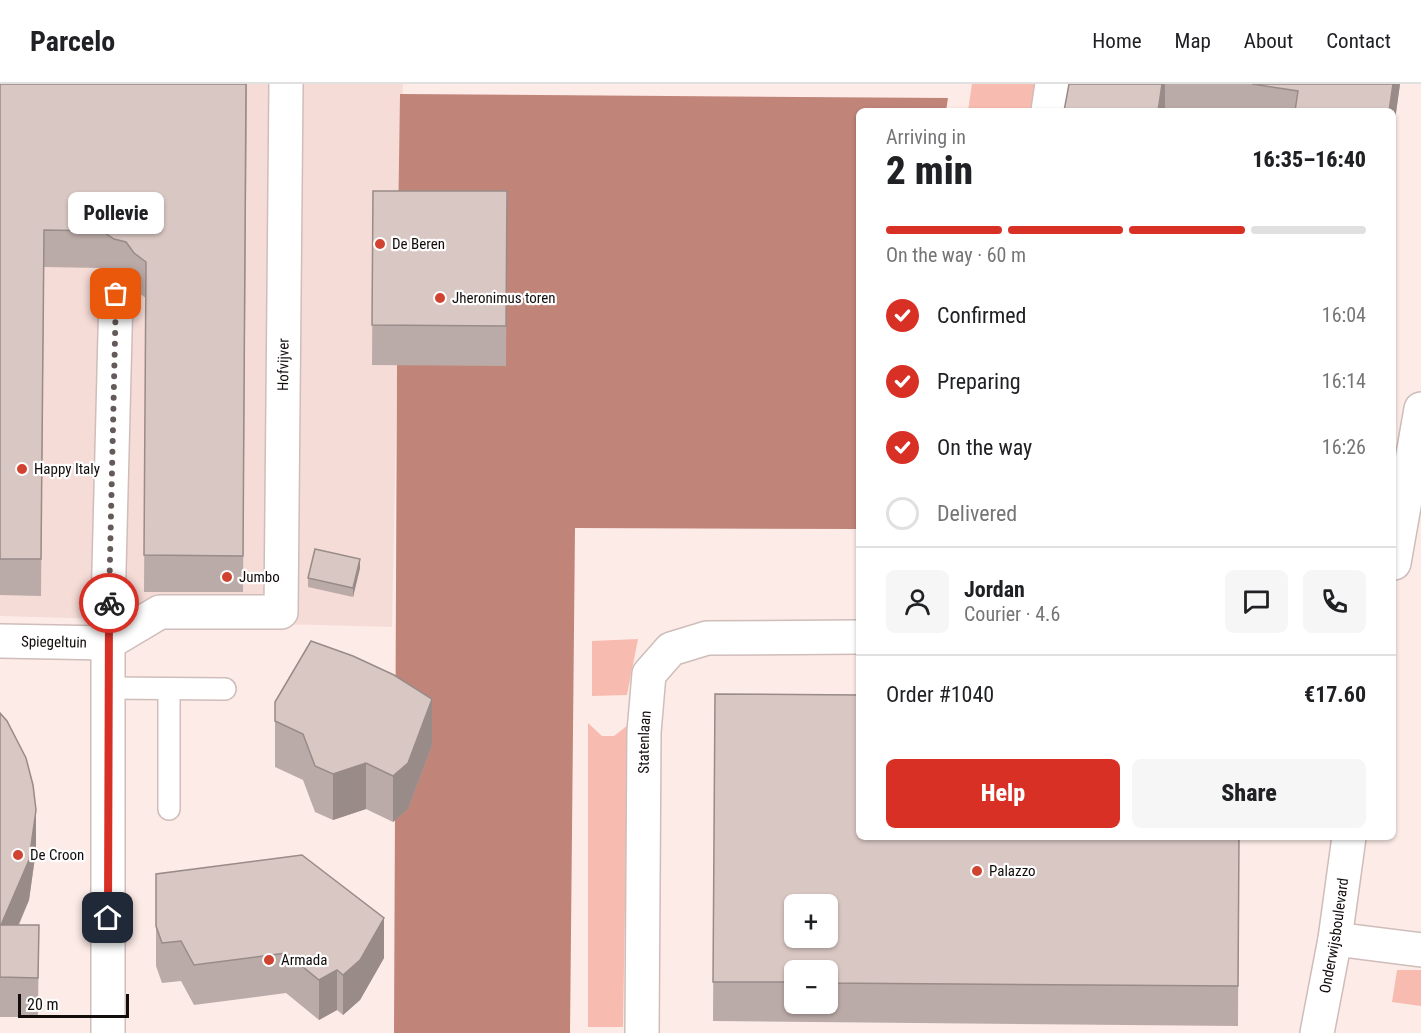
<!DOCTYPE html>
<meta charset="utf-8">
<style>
body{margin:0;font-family:"Roboto Condensed",sans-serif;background:#f6f6f6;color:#202124;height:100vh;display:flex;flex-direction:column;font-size:22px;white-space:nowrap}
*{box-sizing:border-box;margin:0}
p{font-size:20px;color:#757577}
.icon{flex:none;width:33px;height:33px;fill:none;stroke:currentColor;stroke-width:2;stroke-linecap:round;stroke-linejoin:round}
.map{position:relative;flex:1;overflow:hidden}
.drawer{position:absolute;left:856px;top:24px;width:540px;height:732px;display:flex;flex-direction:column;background:#fff;border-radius:9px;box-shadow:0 2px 4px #0004}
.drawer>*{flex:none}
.tools{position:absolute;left:784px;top:810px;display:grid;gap:12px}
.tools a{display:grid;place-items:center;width:54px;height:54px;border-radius:9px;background:#fff;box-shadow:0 2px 4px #0004;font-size:30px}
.scale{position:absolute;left:18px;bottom:15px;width:111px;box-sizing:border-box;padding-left:6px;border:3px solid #120c0b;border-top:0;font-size:16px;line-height:21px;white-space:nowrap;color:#120c0b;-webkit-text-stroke:4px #fdfdfd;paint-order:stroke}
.pin{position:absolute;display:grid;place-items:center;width:51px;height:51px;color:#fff;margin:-26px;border-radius:12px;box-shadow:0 3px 9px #0006}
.courier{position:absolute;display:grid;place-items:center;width:60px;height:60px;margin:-30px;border:4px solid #d93025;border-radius:50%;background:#fff;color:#222;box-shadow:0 2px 8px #0007}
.bubble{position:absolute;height:42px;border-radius:9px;background:#fff;box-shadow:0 2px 4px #0004;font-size:20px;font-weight:800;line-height:42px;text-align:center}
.head em{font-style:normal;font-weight:800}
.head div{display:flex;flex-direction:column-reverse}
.head{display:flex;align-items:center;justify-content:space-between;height:102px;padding:0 30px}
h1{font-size:39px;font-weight:800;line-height:45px}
.bar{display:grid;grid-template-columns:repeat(4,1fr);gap:9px 6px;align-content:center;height:72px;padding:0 30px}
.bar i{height:8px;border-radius:4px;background:#e0e0e0}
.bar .current{background:#d93025}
.bar p{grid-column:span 4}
.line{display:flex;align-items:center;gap:15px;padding:0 30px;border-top:2px solid #e0e0e0}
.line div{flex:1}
.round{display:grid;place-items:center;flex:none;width:63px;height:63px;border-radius:9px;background:#f6f6f6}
ol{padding:0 30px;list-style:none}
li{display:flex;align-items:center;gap:18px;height:66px}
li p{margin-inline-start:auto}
li .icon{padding:6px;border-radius:50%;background:#d93025;color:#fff;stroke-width:4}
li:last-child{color:#757577}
li i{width:33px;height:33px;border:3px solid #e0e0e0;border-radius:50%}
.button{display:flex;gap:12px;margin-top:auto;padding:12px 30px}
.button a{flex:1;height:69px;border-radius:9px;background:#d93025;color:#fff;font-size:24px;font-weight:800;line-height:69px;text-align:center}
.button a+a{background:#f6f6f6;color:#202124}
header{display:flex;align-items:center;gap:36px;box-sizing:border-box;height:84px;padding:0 30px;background:#fff;border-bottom:2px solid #e0e0e0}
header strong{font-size:28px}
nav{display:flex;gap:33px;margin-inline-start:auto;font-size:21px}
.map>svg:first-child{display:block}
.built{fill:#f6dcd7}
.green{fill:#f8bbb0}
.water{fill:#c08479}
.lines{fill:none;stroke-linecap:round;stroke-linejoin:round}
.lane-casing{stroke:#cfbdba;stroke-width:24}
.street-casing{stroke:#cfbdba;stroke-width:36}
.secondary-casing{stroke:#cfbdba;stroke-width:36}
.lane{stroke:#fff;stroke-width:21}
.street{stroke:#fff;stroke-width:33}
.secondary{stroke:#fff;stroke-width:33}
.wall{fill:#bbaba8;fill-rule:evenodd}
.shaded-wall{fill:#988b88}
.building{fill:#d9c7c3;stroke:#988b88;stroke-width:1.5;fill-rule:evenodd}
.done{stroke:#645a58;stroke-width:6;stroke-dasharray:0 10.8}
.route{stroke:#d93025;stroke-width:8}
.poi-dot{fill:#d04331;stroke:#fdfdfd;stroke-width:2}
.labels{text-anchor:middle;stroke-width:4.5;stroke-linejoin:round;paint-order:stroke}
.poi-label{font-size:15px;fill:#120c0b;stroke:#fdfdfd;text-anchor:start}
.street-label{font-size:15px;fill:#120c0b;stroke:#fdfdfd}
</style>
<header>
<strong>Parcelo</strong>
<nav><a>Home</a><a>Map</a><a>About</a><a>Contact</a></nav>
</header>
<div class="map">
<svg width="1421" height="949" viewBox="0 0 1421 949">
<rect width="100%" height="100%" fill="#fdebe7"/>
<polygon class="built" points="0,0 403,0 392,543 0,532"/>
<g class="green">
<polygon points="972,0 1036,0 1031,27 968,27"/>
<polygon points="638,555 627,611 592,612 592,557"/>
<polygon points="588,639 602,652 614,652 628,641 623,943 588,943"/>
<polygon points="1397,886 1421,886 1421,922 1392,918"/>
</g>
<polygon class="water" points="400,10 948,14 946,27 860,27 859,445 575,444 570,949 394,949 397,281 506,281 398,147"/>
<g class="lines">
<defs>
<g id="lane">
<polyline points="108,604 225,605"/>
<polyline points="169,605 169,725"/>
</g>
<g id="street">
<polyline points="1048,27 1052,0"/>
<path id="s1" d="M0,557L108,559"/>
<path id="s2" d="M108,559L160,528H281L286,0"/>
<polyline points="1335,855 1421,866"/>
<polyline points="108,949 108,525 116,210"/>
<path id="s3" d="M642,949L644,648L649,590L671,565L707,554L860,553"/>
</g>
<g id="secondary">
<polyline points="1394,479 1421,325"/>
<path id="s4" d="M1317,949L1335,855L1349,753"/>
</g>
</defs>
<use href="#lane" class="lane-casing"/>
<use href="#street" class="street-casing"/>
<use href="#secondary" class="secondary-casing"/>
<use href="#lane" class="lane"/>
<use href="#street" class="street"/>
<use href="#secondary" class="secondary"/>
</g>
<g class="wall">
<polygon points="0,0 247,0 243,508 144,508 146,214 134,206 126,194 114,192 102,184 44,183 41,512 0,511"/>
<polygon points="1069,0 1400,0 1394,43 1394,27 1064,27"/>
<polygon points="373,107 507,107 506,282 372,281"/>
<polygon points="360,484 353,513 308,503 308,494"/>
<path d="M715,610L1239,753L1238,942L713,937ZM795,886H828V920H795Z"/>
<polygon points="275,618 432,661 408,725 393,738 366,725 333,736 315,728 303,696 275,683"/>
<polygon points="0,629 36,766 29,816 19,841 39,841 38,933 0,933"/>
<polygon points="156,790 384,874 360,916 343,931 337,926 319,936 286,909 194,921 181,897 162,899 156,882"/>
</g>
<g class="shaded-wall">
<polygon points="1162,0 1165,0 1165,27 1158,27"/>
<polygon points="1393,0 1400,0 1394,43 1394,27 1389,27"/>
<polygon points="360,475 360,484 353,513 353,504"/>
<polygon points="432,615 432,661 408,725 393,738 393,692"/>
<polygon points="366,679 366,725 333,736 333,690"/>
<polygon points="36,726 36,766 29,816 1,880 1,841"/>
<polygon points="384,834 384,874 360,916 343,931 343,891"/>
<polygon points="337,886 337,926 319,936 319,896"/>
</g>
<g class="building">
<polygon points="0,0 246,0 243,472 144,471 146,178 134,169 126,158 114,155 102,147 44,146 41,475 0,475"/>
<polygon points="1069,0 1162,0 1158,27 1064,27"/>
<polygon points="1252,0 1393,0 1389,27 1295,27 1298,7"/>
<polygon points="373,107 507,107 506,242 372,241"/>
<polygon points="315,465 360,475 353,504 308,494"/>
<polygon points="311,557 353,572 394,591 432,615 408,679 393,692 366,679 333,690 315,682 303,650 275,637 275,618"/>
<path d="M715,610L860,611V753H1239L1238,902L828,899V886H795V898H713ZM795,820H828V854H795Z"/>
<polygon points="0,629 7,637 26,674 33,701 36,726 29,776 1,841 39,841 38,894 0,893"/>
<polygon points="302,771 384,834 360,876 343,891 337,886 319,896 286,869 194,881 181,857 162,859 156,842 156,790"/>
</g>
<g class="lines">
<polyline class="done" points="109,519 116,210"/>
<polyline class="route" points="108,834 109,519"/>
</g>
<g class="poi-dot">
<circle cx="380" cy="160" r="6"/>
<circle cx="440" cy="214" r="6"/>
<circle cx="22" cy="385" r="6"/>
<circle cx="227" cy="493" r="6"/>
<circle cx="18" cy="771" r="6"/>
<circle cx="977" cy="787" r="6"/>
<circle cx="269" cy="876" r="6"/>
</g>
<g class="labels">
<g class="poi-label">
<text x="392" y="165">De Beren</text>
<text x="452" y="219">Jheronimus toren</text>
<text x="34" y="390">Happy Italy</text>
<text x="239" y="498">Jumbo</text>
<text x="30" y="776">De Croon</text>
<text x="989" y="792">Palazzo</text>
<text x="281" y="881">Armada</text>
</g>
<g class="street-label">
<text dy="5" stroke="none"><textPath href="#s2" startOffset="429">Hofvijver</textPath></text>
<text dy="5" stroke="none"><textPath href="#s1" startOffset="54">Spiegeltuin</textPath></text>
<text dy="5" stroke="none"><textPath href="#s3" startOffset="291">Statenlaan</textPath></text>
<text dy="5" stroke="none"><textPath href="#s4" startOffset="99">Onderwijsboulevard</textPath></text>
</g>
</g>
</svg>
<div class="tools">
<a>+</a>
<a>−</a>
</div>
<div class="scale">20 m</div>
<div class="pin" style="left:116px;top:210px;background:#ea580c"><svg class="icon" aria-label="bag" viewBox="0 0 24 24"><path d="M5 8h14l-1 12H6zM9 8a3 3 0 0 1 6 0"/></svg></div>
<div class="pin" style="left:108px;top:834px;background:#1f2937"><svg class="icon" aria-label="home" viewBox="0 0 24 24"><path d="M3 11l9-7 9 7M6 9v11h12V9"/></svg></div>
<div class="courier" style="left:109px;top:519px"><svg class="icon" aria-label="bike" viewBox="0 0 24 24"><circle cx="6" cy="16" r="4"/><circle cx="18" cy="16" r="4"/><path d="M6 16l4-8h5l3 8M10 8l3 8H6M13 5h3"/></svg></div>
<div class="bubble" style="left:68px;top:108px;width:96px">Pollevie</div>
<section class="drawer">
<div class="head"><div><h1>2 min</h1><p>Arriving in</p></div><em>16:35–16:40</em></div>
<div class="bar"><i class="current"></i><i class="current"></i><i class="current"></i><i></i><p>On the way · 60 m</p></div>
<ol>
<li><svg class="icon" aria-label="check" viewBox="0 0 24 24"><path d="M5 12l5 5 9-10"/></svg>Confirmed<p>16:04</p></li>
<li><svg class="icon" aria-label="check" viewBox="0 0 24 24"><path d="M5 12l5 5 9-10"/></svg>Preparing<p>16:14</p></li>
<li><svg class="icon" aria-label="check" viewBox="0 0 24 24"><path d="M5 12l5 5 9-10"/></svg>On the way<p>16:26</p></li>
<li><i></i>Delivered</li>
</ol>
<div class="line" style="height:108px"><a class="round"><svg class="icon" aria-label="person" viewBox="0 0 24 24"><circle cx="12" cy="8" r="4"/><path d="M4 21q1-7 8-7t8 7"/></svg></a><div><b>Jordan</b><p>Courier · 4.6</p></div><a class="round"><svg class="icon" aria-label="chat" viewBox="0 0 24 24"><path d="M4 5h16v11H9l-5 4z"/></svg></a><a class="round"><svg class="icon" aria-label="phone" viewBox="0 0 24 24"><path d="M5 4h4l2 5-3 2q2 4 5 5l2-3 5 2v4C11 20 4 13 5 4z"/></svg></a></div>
<div class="line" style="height:78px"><div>Order #1040</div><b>€17.60</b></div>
<div class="button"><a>Help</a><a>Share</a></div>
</section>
</div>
